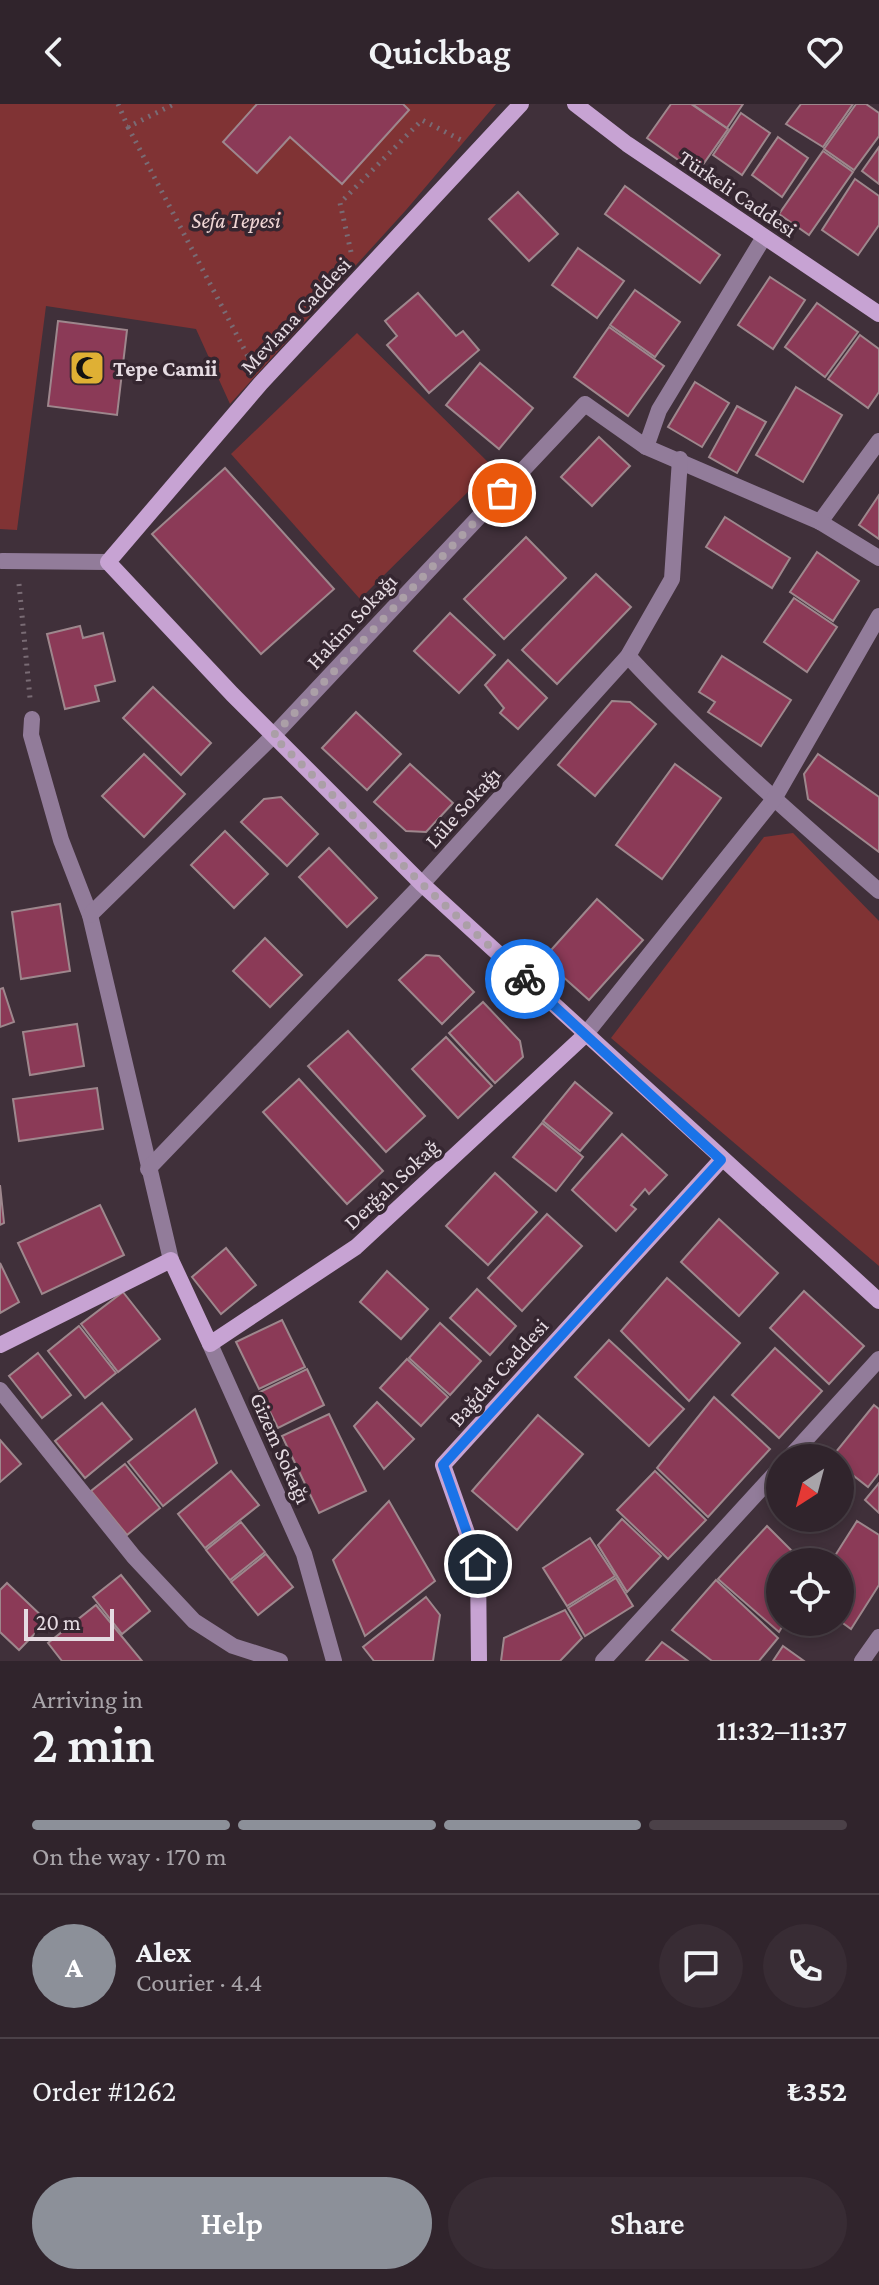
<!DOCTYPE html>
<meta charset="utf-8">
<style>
body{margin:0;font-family:"Crimson Pro",serif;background:#382c34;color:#f1f3f6;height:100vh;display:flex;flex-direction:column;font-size:30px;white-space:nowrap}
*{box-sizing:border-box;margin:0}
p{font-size:26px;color:#a8a4a9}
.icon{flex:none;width:44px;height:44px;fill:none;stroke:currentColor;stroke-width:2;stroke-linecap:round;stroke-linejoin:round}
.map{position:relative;height:1557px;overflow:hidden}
.side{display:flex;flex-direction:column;background:#30242c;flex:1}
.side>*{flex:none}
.needle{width:52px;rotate:216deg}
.fabs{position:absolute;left:766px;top:1340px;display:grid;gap:16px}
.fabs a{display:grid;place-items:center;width:88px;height:88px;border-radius:50%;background:#30242c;box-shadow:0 4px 12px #0003,0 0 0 2px #4b4148;font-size:40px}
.scale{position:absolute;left:24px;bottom:20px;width:90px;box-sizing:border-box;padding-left:8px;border:4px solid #e5dbe2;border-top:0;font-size:22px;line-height:28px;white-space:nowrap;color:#e5dbe2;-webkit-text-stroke:6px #352630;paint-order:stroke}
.pin{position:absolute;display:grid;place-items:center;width:68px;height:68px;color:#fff;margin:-34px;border:4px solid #fff;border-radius:50%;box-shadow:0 2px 8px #0007}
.courier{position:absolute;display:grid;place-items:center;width:80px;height:80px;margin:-40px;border:6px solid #1a73e8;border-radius:50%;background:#fff;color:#222;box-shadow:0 2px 10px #0007}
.headline em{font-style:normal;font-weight:600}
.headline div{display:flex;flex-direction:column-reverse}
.headline{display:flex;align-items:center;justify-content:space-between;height:136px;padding:0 32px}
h1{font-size:52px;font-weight:600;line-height:60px}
.bar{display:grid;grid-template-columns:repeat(4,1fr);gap:12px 8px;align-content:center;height:96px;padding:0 32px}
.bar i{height:10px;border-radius:6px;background:#4b4148}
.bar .on{background:#8c9099}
.bar p{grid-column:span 4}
.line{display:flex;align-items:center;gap:20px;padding:0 32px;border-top:2px solid #4b4148}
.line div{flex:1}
.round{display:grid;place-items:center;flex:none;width:84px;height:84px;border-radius:42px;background:#382c34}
.action{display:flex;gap:16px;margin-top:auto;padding:16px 32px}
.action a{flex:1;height:92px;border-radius:48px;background:#8c9099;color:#fff;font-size:32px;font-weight:600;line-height:92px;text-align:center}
.action a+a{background:#382c34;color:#f1f3f6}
header{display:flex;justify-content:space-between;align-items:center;height:104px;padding:0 32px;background:#30242c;font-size:36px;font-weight:600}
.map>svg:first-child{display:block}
.green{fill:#803334}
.building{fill:#8b3a57;stroke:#9e878d;stroke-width:2}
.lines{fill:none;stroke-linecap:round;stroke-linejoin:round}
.path{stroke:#796b74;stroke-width:5;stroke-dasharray:2 6;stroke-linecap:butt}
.street{stroke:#927c9a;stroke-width:16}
.secondary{stroke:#c7a3d3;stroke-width:16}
.done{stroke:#ab9fa7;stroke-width:8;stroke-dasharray:0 14.4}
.route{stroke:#1a73e8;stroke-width:10}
.labels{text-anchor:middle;stroke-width:7;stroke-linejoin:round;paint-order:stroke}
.street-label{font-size:22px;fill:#e5dbe2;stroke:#352630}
.park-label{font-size:22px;font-style:italic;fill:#f0d6d5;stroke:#352630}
.poi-label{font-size:22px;font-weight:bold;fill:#e5dbe2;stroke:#352630;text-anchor:start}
</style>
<header><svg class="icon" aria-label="back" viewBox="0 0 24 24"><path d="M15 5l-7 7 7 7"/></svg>Quickbag<svg class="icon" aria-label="heart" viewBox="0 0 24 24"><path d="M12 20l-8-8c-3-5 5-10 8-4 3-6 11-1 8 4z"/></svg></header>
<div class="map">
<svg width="879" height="1557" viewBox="0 0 879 1557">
<rect width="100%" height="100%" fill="#40303a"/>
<g class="green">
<polygon points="0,0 496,0 406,106 230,300 196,225 46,202 17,426 0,425"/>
<polygon points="357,229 493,363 360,495 231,350"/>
<polygon points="793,729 879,817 879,1162 611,934 764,733"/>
</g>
<g class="building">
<polygon points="257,0 403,0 409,6 342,80 290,33 257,69 223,38"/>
<polygon points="671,0 691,0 728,25 697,69 647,34"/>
<polygon points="692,0 743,0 727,24"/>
<polygon points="801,0 853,0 823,43 786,20"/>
<polygon points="856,0 866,0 879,9 879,32 854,66 824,45"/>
<polygon points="741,9 770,29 742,71 713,51"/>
<polygon points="778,33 808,54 782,93 752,71"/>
<polygon points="879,43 879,80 862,67"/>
<polygon points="823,47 853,68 809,131 779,110"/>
<polygon points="855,75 879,92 879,121 858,151 822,126"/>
<polygon points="625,82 720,151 700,179 605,110"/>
<polygon points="518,88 558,130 529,157 489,115"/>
<polygon points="578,144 624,177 597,214 552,181"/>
<polygon points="770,173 805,196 773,245 738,221"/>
<polygon points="635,186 680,218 655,253 610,221"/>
<polygon points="418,189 456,232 463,227 479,246 429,289 387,241 397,232 385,217"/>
<polygon points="817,199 858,228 825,273 785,243"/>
<polygon points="58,217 127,226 117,311 48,302"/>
<polygon points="609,223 664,262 628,312 574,273"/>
<polygon points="860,231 879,245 879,288 868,304 828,275"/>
<polygon points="480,259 533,304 499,345 446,301"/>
<polygon points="695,278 729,299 702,343 668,323"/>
<polygon points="796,283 842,311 803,378 756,351"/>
<polygon points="737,302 766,318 737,369 709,353"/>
<polygon points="599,333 630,362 592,402 561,373"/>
<polygon points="225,364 334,485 261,550 152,430"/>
<polygon points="879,391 879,435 859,421"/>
<polygon points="725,413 790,454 772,484 706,443"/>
<polygon points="526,433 566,474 504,535 464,495"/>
<polygon points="817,448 859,477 833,517 790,488"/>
<polygon points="596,470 631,503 557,580 522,546"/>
<polygon points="794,494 837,523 807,568 764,538"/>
<polygon points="450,509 495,551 459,589 414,547"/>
<polygon points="80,522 83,534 103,529 115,577 95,582 99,597 65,605 47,530"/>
<polygon points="722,552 791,596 761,642 708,608 715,598 699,588"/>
<polygon points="508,556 547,594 518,625 500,609 504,604 485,581"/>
<polygon points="153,583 211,639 181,671 123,614"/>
<polygon points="612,597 630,598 656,620 595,692 558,661"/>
<polygon points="356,608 401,650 367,686 322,644"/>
<polygon points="144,650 185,690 144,733 102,692"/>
<polygon points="818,650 879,693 879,748 808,695 804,670"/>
<polygon points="410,660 453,699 426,728 406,727 374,698"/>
<polygon points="675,660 721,694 662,775 616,741"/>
<polygon points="281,693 318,730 287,762 241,718 264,695"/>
<polygon points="225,727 268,770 234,804 191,761"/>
<polygon points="329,744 377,794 347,823 299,773"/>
<polygon points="597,795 643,836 589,896 543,855"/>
<polygon points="60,800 70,867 21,875 12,808"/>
<polygon points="265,834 302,871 270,903 233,867"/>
<polygon points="426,851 439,852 474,888 442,920 399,876"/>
<polygon points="3,884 14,918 0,923 0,885"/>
<polygon points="483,898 520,937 523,953 495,979 449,929"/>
<polygon points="77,920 84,962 30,971 23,928"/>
<polygon points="348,927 425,1012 386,1048 308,962"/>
<polygon points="446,933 492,982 458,1014 412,965"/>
<polygon points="299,975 383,1067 347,1100 263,1008"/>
<polygon points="575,978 612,1009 580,1047 543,1017"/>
<polygon points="97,984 103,1025 19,1037 13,995"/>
<polygon points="542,1019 583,1053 556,1087 513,1053"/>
<polygon points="622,1030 667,1071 649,1090 645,1085 631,1101 636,1105 616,1127 572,1086"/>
<polygon points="495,1069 537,1108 488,1161 446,1122"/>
<polygon points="0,1081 4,1119 0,1121"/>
<polygon points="100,1101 124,1151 42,1190 18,1139"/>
<polygon points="547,1110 582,1142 522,1207 488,1174"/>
<polygon points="719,1115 778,1169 739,1212 681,1158"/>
<polygon points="226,1144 256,1181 221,1210 192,1173"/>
<polygon points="0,1159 19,1198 0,1209"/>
<polygon points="387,1167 428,1205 401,1235 360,1198"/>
<polygon points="667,1174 740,1239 689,1297 621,1227"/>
<polygon points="477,1185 516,1222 490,1251 450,1214"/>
<polygon points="804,1187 864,1242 829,1280 770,1224"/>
<polygon points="123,1188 160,1235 118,1268 81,1220"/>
<polygon points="282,1216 305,1263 259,1285 236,1238"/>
<polygon points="440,1219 481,1257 450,1291 409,1254"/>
<polygon points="79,1222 116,1269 85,1294 48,1247"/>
<polygon points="609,1236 684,1305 649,1342 575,1273"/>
<polygon points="775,1244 822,1287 779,1334 732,1291"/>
<polygon points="38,1249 71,1291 42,1314 9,1272"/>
<polygon points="407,1255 448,1293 421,1322 380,1284"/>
<polygon points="307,1265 324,1301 278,1324 260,1288"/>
<polygon points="714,1293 770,1345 708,1413 657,1364"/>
<polygon points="377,1298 414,1335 384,1365 354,1322"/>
<polygon points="102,1299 132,1335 85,1374 55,1337"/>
<polygon points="874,1301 879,1305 879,1369 868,1383 840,1361 840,1354 831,1354"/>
<polygon points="195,1305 217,1359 163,1402 128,1358"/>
<polygon points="329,1310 366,1387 319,1409 282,1332"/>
<polygon points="538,1311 583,1350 517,1426 472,1387"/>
<polygon points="0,1336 21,1360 0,1378"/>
<polygon points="125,1360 160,1404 127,1431 91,1387"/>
<polygon points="231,1367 259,1401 205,1444 178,1410"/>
<polygon points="655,1367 706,1416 668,1455 617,1406"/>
<polygon points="879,1379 879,1409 865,1396"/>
<polygon points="389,1397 435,1477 365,1532 333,1456"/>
<polygon points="622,1415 661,1452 627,1488 598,1441"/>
<polygon points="857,1417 879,1431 879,1481 851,1525 840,1517 840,1458 831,1458"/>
<polygon points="241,1418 265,1448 230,1476 206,1446"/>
<polygon points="767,1422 803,1458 780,1458 780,1518 785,1518 779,1528 718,1475"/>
<polygon points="590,1434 615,1472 567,1502 543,1464"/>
<polygon points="266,1450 293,1483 258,1511 231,1478"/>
<polygon points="121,1471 150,1507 122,1530 93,1493"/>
<polygon points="616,1474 633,1502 585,1532 568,1504"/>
<polygon points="716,1476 778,1534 759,1557 712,1557 672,1526"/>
<polygon points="7,1479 47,1517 19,1546 0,1528 0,1486"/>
<polygon points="426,1493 440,1511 433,1557 374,1557 363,1543"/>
<polygon points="96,1501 142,1557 62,1557 48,1539"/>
<polygon points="565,1506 582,1534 560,1557 501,1557 504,1534"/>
<polygon points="662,1538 688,1557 646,1557"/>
<polygon points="783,1542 804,1557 773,1557"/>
</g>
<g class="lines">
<g class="path">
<polyline points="118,0 128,23 174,0"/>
<polyline points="128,23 252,260"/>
<polyline points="351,148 340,99 422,16 461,36"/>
<polyline points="19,480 30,594"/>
</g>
<g class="street">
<polyline points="646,343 659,306 764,133"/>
<polyline points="820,418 879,337"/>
<polyline points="2,457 108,458"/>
<path d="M628,552C706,636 792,711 879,787"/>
<polyline points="32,615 31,631 61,736 90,811 171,1156"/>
<polyline points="90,811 273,632 585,300 646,343 820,418 879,454"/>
<polyline points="585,931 774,695 879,512"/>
<polyline points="148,1065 422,780 628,552 672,475 680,355"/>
<polyline points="210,1240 304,1450 334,1557"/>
<polyline points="0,1286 134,1453 194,1517 233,1542 280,1557"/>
<polyline points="789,1354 879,1255"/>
<polyline points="603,1557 780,1364"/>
<polyline points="862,1557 879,1533"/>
</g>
<g class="secondary">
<polyline points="521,0 261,279 108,458 232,590 422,780 879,1197"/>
<polyline points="575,0 627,40 879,210"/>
<polyline points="0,1241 171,1156 210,1240 356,1143 585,931"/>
<polyline points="479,1557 478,1460 443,1361 721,1056"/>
</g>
</g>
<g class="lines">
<polyline class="done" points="502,389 273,632 422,780 525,875"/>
<polyline class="route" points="478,1460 443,1361 721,1056 525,875"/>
</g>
<defs>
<symbol id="mosque-square" viewBox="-11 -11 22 22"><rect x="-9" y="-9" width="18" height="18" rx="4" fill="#dfb034" stroke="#352630"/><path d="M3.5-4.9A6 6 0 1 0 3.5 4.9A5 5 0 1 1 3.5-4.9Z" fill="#111"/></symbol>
</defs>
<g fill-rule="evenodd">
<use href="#mosque-square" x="67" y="244" width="40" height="40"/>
</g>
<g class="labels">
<g class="street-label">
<text transform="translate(738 89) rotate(34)" y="8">Türkeli Caddesi</text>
<text transform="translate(295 211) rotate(-47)" y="8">Mevlana Caddesi</text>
<text transform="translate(351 517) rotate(-47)" y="8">Hakim Sokağı</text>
<text transform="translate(462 703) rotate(-48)" y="8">Lüle Sokağı</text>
<text transform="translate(391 1080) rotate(-43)" y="8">Derğah Sokağ</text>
<text transform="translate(498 1268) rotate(-48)" y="8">Bağdat Caddesi</text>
<text transform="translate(281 1344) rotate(66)" y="8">Gizem Sokağı</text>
</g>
<g class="park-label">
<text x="236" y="124">Sefa Tepesi</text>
</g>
<g class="poi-label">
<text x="113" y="272">Tepe Camii</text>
</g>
</g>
</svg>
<div class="fabs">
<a><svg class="needle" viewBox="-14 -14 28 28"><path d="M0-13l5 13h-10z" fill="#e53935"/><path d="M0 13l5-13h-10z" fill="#a8a4a9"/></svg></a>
<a><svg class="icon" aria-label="locate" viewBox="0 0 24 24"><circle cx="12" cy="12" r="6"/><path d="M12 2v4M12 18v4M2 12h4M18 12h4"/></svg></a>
</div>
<div class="scale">20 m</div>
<div class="pin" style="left:502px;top:389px;background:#ea580c"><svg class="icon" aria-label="bag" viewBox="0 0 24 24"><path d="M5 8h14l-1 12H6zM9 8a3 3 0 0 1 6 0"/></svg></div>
<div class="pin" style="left:478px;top:1460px;background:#1f2937"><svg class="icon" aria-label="home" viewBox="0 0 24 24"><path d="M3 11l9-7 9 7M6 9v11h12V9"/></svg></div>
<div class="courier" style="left:525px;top:875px"><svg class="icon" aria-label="bike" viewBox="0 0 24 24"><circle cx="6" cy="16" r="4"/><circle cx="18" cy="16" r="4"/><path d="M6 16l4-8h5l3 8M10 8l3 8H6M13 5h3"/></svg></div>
</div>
<section class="side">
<div class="headline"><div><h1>2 min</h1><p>Arriving in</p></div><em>11:32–11:37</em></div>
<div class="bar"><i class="on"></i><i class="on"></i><i class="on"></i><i></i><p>On the way · 170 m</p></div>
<div class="line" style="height:144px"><b class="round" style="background:#8c9099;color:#fff">A</b><div><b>Alex</b><p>Courier · 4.4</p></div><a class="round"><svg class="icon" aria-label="chat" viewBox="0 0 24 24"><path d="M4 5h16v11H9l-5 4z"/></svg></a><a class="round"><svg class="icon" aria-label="phone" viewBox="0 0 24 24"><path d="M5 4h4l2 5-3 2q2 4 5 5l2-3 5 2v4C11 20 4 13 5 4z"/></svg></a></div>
<div class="line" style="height:104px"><div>Order #1262</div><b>₺352</b></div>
<div class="action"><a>Help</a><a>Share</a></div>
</section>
